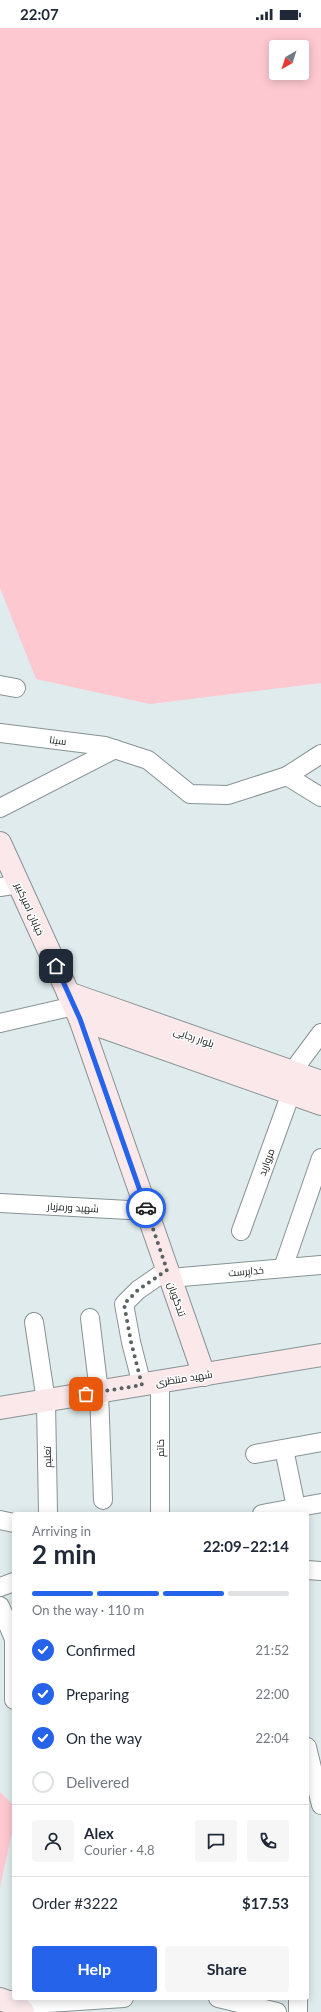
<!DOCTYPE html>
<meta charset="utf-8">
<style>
body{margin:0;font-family:Lato,Cairo,sans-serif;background:#f6f6f7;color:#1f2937;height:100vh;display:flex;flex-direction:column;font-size:15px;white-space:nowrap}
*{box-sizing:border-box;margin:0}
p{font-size:13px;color:#747a83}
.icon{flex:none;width:22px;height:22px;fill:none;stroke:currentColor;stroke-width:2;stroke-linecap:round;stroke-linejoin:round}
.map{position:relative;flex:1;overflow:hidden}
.side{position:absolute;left:12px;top:1484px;width:297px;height:488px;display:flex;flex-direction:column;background:#fff;border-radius:4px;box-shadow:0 2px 10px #0003}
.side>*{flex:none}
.needle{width:26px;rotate:219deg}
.controls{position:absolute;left:269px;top:12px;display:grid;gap:8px}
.controls a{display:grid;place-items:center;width:40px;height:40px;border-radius:4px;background:#fff;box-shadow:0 2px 10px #0003;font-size:20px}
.pin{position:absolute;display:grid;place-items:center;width:34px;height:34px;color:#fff;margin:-17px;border-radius:8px;box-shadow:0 2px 6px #0006}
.courier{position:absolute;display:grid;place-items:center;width:40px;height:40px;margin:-20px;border:3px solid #2563eb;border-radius:50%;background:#fff;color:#222;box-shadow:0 1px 5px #0007}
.headline em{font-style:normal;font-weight:700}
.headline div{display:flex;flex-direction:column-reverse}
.headline{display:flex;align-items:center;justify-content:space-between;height:68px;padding:0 20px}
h1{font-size:26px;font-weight:700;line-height:30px}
.bar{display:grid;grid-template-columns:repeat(4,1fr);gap:6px 4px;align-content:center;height:48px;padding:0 20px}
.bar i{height:5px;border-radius:3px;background:#e0e1e3}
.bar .current{background:#2563eb}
.bar p{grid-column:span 4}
.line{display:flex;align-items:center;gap:10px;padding:0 20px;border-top:1px solid #e0e1e3}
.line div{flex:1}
.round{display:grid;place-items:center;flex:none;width:42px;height:42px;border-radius:4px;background:#f6f6f7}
ol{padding:0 20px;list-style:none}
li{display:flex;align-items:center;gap:12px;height:44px}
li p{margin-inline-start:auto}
li .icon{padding:4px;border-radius:50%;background:#2563eb;color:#fff;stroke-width:4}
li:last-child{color:#747a83}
li i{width:22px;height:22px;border:2px solid #e0e1e3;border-radius:50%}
.action{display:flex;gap:8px;margin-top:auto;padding:8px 20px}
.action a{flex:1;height:46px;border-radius:4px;background:#2563eb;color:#fff;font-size:16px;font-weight:700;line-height:46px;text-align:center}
.action a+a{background:#f6f6f7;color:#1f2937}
.status{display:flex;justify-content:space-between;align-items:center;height:28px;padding:0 20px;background:#fff;direction:ltr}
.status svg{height:11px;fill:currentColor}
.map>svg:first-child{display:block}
.green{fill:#fdc8cf;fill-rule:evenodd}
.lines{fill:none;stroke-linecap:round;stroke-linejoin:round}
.street-casing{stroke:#889394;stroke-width:20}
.secondary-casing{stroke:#889394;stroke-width:24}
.street{stroke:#fff;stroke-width:18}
.secondary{stroke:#fae8eb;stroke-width:22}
.done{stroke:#5a6162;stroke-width:4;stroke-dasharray:0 7.2}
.route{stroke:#2563eb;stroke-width:5}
.labels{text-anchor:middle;stroke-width:3;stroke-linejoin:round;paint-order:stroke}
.street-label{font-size:10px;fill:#131717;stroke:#fff}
</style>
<div class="status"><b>22:07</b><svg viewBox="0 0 49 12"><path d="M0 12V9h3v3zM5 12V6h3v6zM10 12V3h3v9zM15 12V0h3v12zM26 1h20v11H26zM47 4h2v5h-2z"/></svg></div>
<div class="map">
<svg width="321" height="1984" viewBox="0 0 321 1984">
<rect width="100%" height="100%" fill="#dfebec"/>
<g class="green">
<path d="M0,0H321V655L150,676L36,651L0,560ZM276,19H302V45H276Z"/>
<polygon points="0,1764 14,1778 14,1795 0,1859"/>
</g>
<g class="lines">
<defs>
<g id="street">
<polyline points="0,657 16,660"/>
<polyline points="0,705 105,718 148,732 190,766 228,767 287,748 321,769"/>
<polyline points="287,748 321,726"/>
<polyline points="0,780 115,721"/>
<polyline points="0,859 19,856"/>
<polyline points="0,995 74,978"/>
<polyline points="292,1044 321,1005"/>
<polyline points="0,1175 147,1183"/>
<polyline points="241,1203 291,1065"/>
<polyline points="283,1240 321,1130"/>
<polyline points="170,1250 321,1237"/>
<polyline points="90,1290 99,1364 103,1472"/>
<polyline points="34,1294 46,1373 48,1486"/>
<polyline points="142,1357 131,1314 124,1276 138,1262 167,1242"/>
<polyline points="284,1421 296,1479"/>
<polyline points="255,1426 321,1414"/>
<polyline points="160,1486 160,1354"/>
<polyline points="262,1486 321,1475"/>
<polyline points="0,1492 14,1495"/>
<polyline points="307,1542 321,1543"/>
<polyline points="0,1559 14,1554"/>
<polyline points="0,1578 14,1611 14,1672"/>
<polyline points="307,1719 321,1777"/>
<polyline points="17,1970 17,1977 124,1970"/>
<polyline points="218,1970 277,1984"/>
<polyline points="298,1970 298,1984"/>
</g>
<g id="secondary">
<polyline points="0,815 80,991 204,1347"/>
<polyline points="68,965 321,1054"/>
<polyline points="80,991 321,1076"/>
<polyline points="0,1380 321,1327"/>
<polyline points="0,1971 17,1977 23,1984"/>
</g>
</defs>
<use href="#street" class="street-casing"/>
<use href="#secondary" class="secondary-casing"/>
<use href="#street" class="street"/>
<use href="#secondary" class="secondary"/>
</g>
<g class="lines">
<polyline class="done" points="86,1366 142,1357 131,1314 124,1276 138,1262 167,1242 146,1180"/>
<polyline class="route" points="56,938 80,991 146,1180"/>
</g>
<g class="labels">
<g class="street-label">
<text transform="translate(58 712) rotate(7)" y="4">سینا</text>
<text transform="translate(30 881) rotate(66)" y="4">خیابان امیرکبیر</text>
<text transform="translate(194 1009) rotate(19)" y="4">بلوار رجایی</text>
<text transform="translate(266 1134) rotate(-70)" y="4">مروارید</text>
<text transform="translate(73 1179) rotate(3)" y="4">شهید ورمزیار</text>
<text transform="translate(246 1243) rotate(-5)" y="4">خداپرست</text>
<text transform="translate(177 1271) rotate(71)" y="4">تندگویان</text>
<text transform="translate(184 1350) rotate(-9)" y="4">شهید منتظری</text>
<text transform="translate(160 1420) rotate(-90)" y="4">خاتم</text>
<text transform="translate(47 1429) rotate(-91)" y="4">تعلیم</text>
</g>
</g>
</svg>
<div class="controls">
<a><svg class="needle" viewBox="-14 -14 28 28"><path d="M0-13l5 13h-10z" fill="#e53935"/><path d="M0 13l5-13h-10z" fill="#747a83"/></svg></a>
</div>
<div class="pin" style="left:86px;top:1366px;background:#ea580c"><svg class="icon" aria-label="bag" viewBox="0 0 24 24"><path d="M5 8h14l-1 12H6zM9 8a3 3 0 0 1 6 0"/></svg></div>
<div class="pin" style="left:56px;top:938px;background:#1f2937"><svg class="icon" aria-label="home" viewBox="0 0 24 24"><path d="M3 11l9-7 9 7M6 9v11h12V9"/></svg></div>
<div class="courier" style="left:146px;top:1180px"><svg class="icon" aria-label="car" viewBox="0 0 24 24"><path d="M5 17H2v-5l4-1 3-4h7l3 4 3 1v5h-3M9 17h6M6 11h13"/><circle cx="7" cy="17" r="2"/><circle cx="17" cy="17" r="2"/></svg></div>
<section class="side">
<div class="headline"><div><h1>2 min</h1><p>Arriving in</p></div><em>22:09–22:14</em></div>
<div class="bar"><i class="current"></i><i class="current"></i><i class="current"></i><i></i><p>On the way · 110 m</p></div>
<ol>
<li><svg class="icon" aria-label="check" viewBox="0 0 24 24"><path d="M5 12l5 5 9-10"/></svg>Confirmed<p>21:52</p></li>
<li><svg class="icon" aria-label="check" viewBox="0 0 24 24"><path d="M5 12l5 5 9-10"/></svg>Preparing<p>22:00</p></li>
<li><svg class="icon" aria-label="check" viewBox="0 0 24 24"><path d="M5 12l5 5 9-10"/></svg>On the way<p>22:04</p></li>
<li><i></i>Delivered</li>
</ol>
<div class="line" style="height:72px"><a class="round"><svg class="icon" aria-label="person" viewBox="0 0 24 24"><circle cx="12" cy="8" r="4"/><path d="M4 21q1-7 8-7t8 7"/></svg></a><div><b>Alex</b><p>Courier · 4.8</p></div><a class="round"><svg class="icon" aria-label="chat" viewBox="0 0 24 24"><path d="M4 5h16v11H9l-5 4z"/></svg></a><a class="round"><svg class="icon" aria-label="phone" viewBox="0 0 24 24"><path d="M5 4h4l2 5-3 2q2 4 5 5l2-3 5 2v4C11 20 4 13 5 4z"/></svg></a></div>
<div class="line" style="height:52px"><div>Order #3222</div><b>$17.53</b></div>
<div class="action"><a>Help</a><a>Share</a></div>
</section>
</div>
